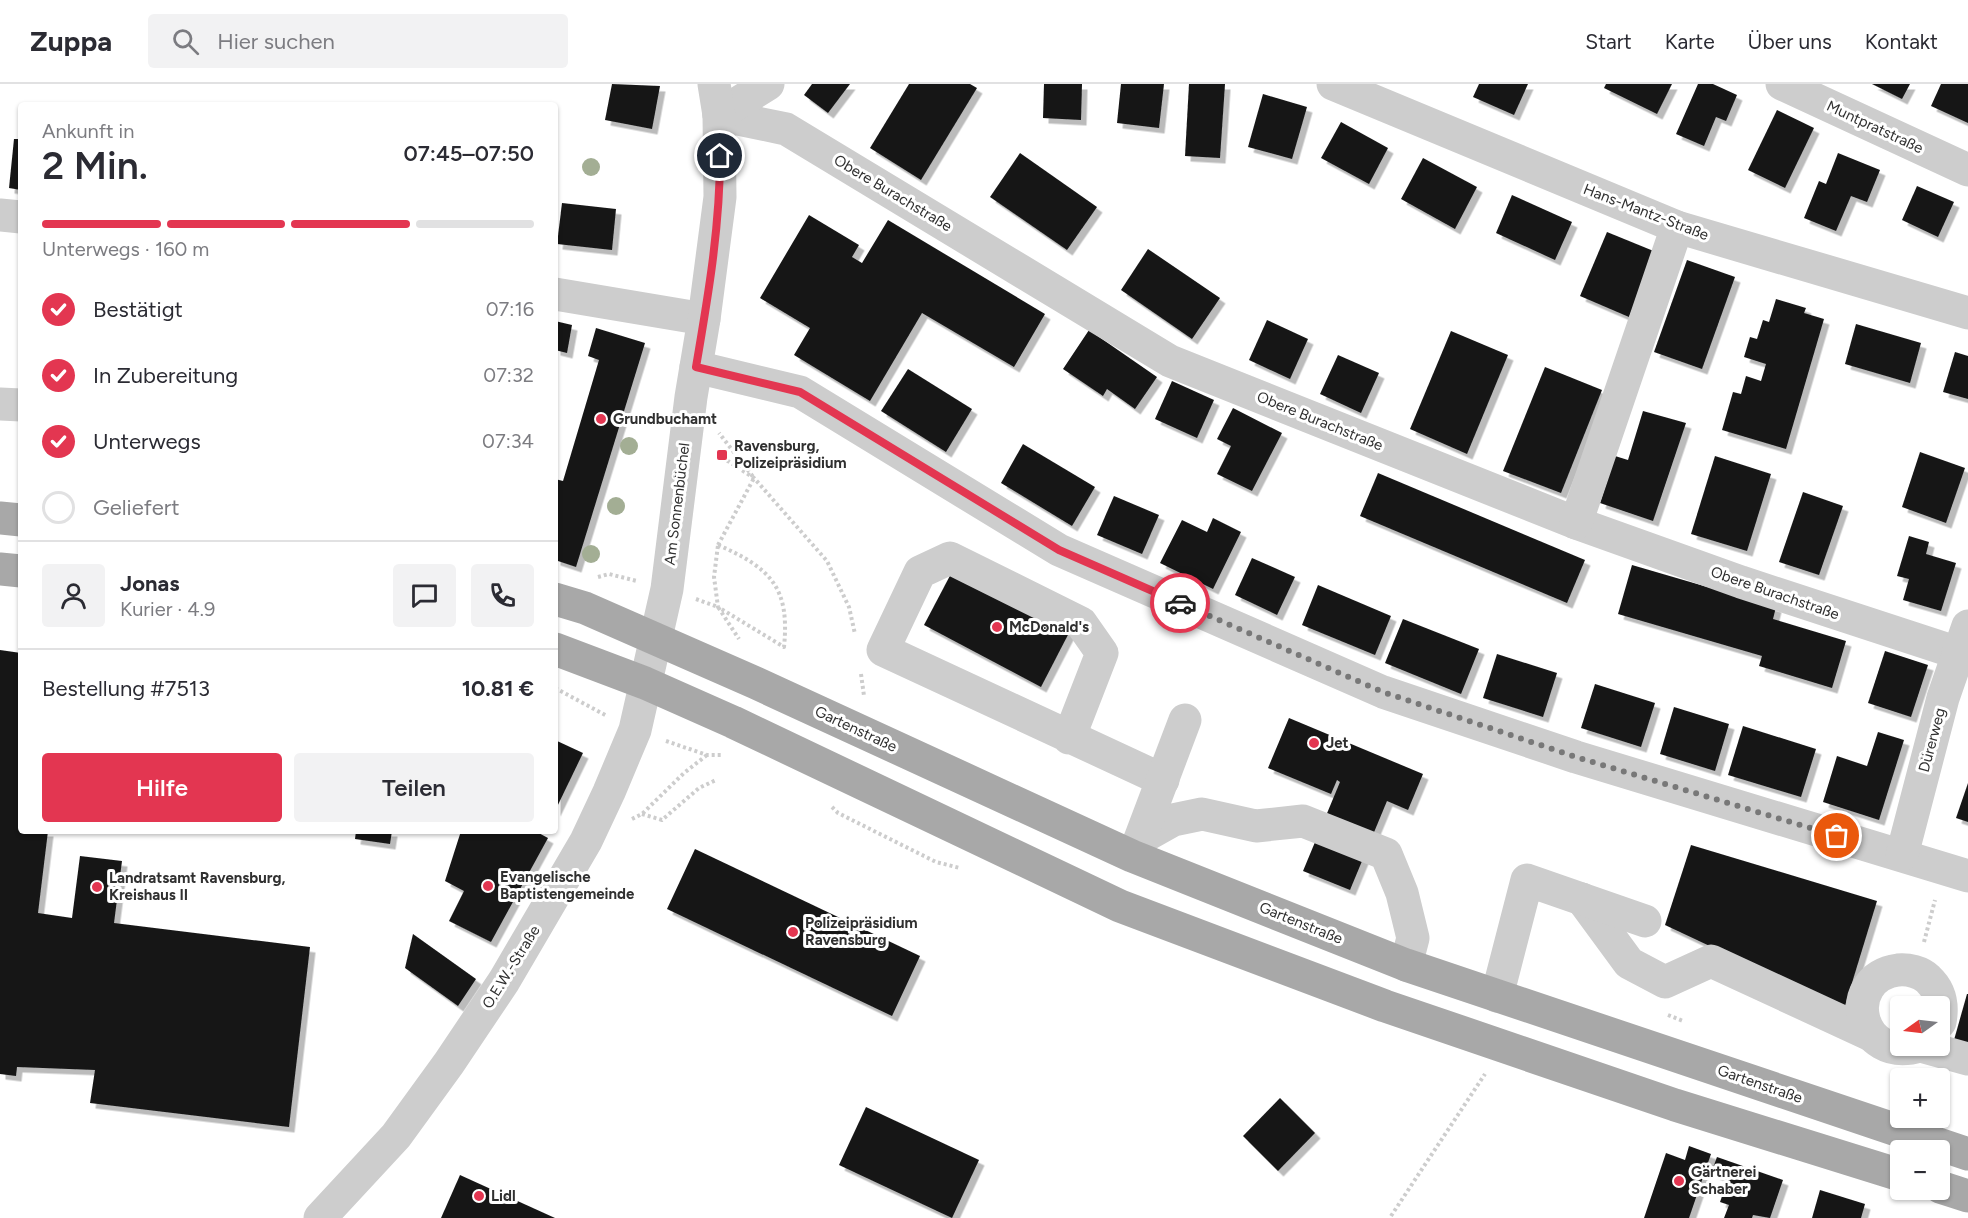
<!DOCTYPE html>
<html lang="de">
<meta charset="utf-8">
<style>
body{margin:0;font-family:Figtree,sans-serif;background:#f2f2f3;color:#2b2b33;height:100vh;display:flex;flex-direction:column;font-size:22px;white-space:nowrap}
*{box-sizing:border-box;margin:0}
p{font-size:20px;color:#7c7c81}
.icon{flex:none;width:33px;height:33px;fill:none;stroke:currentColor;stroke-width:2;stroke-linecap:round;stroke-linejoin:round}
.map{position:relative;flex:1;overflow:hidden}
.side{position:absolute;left:18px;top:18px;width:540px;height:732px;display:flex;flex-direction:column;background:#fff;border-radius:6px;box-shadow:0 2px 4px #0004}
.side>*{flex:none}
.needle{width:39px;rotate:256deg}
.buttons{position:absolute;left:1890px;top:912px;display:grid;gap:12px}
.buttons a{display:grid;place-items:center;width:60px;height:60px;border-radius:6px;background:#fff;box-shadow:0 2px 4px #0004;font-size:30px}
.pin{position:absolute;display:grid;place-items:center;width:51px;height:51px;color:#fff;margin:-26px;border:3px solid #fff;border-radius:50%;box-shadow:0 2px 6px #0007}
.courier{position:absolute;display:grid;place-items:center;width:60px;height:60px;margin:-30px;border:4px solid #e33651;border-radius:50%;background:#fff;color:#222;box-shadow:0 2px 8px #0007}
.summary em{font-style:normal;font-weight:600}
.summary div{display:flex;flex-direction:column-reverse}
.summary{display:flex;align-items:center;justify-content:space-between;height:102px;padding:0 24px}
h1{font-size:39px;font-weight:600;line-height:45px}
.bar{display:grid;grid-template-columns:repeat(4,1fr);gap:9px 6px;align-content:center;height:72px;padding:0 24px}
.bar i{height:8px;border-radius:4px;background:#e1e1e2}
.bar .current{background:#e33651}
.bar p{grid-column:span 4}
.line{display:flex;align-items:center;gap:15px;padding:0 24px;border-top:2px solid #e1e1e2}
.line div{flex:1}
.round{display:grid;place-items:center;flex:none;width:63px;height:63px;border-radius:6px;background:#f2f2f3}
ol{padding:0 24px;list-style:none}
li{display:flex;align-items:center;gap:18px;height:66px}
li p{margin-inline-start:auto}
li .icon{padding:6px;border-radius:50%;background:#e33651;color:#fff;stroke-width:4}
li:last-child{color:#7c7c81}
li i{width:33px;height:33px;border:3px solid #e1e1e2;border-radius:50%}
.cta{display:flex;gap:12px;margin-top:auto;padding:12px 24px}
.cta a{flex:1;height:69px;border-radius:6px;background:#e33651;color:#fff;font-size:24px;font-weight:600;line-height:69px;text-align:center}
.cta a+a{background:#f2f2f3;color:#2b2b33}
header{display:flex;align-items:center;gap:36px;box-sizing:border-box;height:84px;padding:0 30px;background:#fff;border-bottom:2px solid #e1e1e2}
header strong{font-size:28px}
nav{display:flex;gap:33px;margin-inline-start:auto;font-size:21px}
.search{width:420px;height:54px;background:#f2f2f3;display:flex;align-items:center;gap:15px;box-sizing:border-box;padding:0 21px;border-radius:6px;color:#7c7c81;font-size:22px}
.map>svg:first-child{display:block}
.building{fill:#171717;filter:url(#shadow)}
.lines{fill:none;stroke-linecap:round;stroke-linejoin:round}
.path{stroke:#cdcdcd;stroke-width:4;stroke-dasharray:3 3;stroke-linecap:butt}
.minor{stroke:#cdcdcd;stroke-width:33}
.major{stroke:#a8a8a8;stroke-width:33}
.tree{fill:#a3ae94}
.done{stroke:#787878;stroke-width:6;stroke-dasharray:0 10.8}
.route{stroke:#e33651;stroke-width:8}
.poi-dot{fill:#e33651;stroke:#fff;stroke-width:2}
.labels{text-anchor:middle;stroke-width:6;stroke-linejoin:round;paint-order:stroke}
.street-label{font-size:15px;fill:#303030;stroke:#fff}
.poi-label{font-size:15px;font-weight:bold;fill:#303030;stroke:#fff;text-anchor:start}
</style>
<header>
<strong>Zuppa</strong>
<div class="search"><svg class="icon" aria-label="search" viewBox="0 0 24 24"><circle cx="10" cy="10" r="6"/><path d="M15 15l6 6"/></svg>Hier suchen</div>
<nav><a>Start</a><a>Karte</a><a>Über uns</a><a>Kontakt</a></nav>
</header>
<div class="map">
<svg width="1968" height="1134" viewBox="0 0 1968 1134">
<defs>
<filter id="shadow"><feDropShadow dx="5.5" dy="5.5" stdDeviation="0" flood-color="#0004"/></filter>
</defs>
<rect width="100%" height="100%" fill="#fff"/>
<g class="building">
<polygon points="612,0 660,2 652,45 605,36"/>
<polygon points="812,0 850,0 828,29 804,11"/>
<polygon points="909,0 970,0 977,4 921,96 870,64"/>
<polygon points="1044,0 1082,0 1081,36 1043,34"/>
<polygon points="1121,0 1164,0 1159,44 1117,39"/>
<polygon points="1189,0 1225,0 1220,74 1185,72"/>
<polygon points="1479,0 1528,0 1514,31 1473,13"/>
<polygon points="1606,0 1672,0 1657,30 1604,4"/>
<polygon points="1698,0 1713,0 1737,11 1726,37 1716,33 1704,62 1676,50"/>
<polygon points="1872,0 1910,0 1902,15"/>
<polygon points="1941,0 1968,0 1968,39 1931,22"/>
<polygon points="1263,10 1307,23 1292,75 1248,63"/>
<polygon points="1777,26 1814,44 1785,104 1748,86"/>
<polygon points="1341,38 1388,64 1369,100 1321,74"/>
<polygon points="14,55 21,55 21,106 9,104"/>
<polygon points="1020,69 1097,123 1067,166 990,113"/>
<polygon points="1838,69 1880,86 1867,118 1851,112 1836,147 1804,134 1819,97 1826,100"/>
<polygon points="1423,74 1477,103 1455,145 1401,115"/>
<polygon points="1917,102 1954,118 1938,153 1902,136"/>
<polygon points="1512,111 1572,138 1555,176 1496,149"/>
<polygon points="562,119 616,125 612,166 557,160"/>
<polygon points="809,131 859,161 852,173 862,179 888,136 1045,230 1014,283 922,229 870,317 794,271 810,244 760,214"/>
<polygon points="1607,148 1656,168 1629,233 1580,212"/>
<polygon points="1148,165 1220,214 1192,255 1121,206"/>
<polygon points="1687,176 1735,193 1702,285 1654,268"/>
<polygon points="1776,215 1806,224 1804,229 1824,235 1786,365 1722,346 1733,308 1741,310 1746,292 1761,297 1766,280 1744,273 1750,253 1757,255 1763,236 1769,238"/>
<polygon points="1267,236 1308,255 1290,295 1249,276"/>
<polygon points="555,237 572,241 567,269 555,266"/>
<polygon points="1856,240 1921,259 1910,299 1845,280"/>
<polygon points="596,244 645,259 576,483 555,476 555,395 563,397 599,276 588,272"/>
<polygon points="1089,246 1157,293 1135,325 1107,305 1103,312 1063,285"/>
<polygon points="1451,247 1508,271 1467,370 1410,345"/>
<polygon points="1955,268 1968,272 1968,315 1943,308"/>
<polygon points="1338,271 1379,289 1361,329 1320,310"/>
<polygon points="1545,283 1602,306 1561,409 1503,387"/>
<polygon points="908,285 972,325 946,368 881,327"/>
<polygon points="1172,297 1214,316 1197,354 1155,335"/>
<polygon points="1233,324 1282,349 1252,407 1217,390 1231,362 1217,355"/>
<polygon points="1643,327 1686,339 1653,437 1600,419 1615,372 1628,376"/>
<polygon points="1023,360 1095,403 1072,442 1001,399"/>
<polygon points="1920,368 1965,384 1946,439 1902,423"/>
<polygon points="1715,372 1771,390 1747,467 1691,450"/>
<polygon points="1378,389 1585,476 1567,519 1360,432"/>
<polygon points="1803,408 1843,422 1819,491 1779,478"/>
<polygon points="1114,412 1159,431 1142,470 1097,451"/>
<polygon points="1213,434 1241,448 1213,505 1160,479 1182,436 1207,448"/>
<polygon points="1909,452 1929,458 1926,470 1956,479 1941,527 1903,516 1909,495 1897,492"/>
<polygon points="1252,474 1295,493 1277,531 1235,511"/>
<polygon points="1632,481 1776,523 1773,535 1846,557 1832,604 1759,582 1762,572 1618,530"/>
<polygon points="954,484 1071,545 1041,603 924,541"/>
<polygon points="1318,501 1391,532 1375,571 1302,541"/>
<polygon points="1403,535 1479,565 1461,610 1385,579"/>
<polygon points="0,566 21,569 21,747 48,747 38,829 72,834 80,772 122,777 114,839 310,863 289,1043 90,1019 95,986 17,983 16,992 0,990"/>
<polygon points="1885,567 1928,581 1911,633 1868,619"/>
<polygon points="1497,570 1557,589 1543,633 1483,614"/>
<polygon points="1595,600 1655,619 1641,663 1581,644"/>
<polygon points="1674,623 1729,640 1715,687 1660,670"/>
<polygon points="1289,634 1423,690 1408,726 1387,717 1350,806 1303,787 1340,698 1337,696 1331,710 1268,684"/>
<polygon points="1743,642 1816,665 1801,713 1728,691"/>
<polygon points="1878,648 1904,656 1879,736 1823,718 1837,672 1867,682"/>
<polygon points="555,656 583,669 555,727"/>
<polygon points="1968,699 1968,738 1956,734"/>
<polygon points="356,747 392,747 390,760 355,755"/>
<polygon points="461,747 535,747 548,754 491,858 449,837 464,807 445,797"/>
<polygon points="1691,761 1877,817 1844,925 1665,841"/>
<polygon points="695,765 920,872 892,932 667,825"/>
<polygon points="413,850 476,895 458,922 405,884"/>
<polygon points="1967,910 1968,910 1968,959 1954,956"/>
<polygon points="1280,1014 1315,1049 1278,1087 1243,1052"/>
<polygon points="866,1023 979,1076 952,1134 839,1081"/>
<polygon points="1689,1062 1711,1070 1689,1134 1644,1134 1666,1069 1685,1076"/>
<polygon points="1717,1073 1783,1096 1770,1134 1753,1131 1752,1134 1724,1134 1729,1121 1720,1118 1728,1095 1711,1089"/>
<polygon points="460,1091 555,1134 441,1134"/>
<polygon points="1820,1106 1865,1120 1861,1134 1812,1134"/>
</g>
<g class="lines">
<g class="path">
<polyline points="717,370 754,394 827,477 849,523 855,550"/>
<path d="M718,461C771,484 790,504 784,563L718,523L714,493Z"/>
<polyline points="718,461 754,394 719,349"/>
<polyline points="598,493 609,490 637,497"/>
<polyline points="696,515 718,523 739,555"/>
<polyline points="861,590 864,612"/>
<polyline points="555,604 607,632"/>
<polyline points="666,657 707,671 722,671"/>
<polyline points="832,723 838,729 936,778 960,784"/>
<polyline points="642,730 662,736 699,704 716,696"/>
<polyline points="632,735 642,730 684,689 707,671"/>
<polyline points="1924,858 1935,816"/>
<polyline points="1668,931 1683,937"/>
<polyline points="1391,1132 1485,990"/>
</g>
<g class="minor">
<polyline points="1333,0 1677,143 1968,229"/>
<polyline points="1782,0 1968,86"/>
<polyline points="719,31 786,45 1170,277 1576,439 1741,498 1958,569"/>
<polyline points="719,31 768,0"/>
<polyline points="0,131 21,133"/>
<polyline points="555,210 704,235"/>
<polyline points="696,283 800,308 1059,466 1383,608 1576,673 1968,792"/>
<polyline points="0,320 21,321"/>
<polyline points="1576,439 1677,143"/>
<polyline points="1069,654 1102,569 1081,539 950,474 920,488 883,566 1163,696"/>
<polyline points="1141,754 1173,736 1202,730 1256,742 1303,737 1386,770 1402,809 1413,854 1406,881"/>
<polyline points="1137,763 1185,636"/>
<polyline points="1902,771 1943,614 1968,542"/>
<polyline points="1582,815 1629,879 1665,898 1711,877 1871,951"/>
<polyline points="1497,912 1527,796 1645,837"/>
<path d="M1920,962C1857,981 1840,894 1898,886C1908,885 1921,888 1928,895C1941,907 1943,922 1940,938"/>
<polyline points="1921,962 1968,975"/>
<polyline points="320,1134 396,1052 449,979 504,897 586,757 609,708 635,646 667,505 691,313 704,235 720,113 719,31 714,0"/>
</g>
<g class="major">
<polyline points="0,434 21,436"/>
<polyline points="0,485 21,487"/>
<polyline points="555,515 585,524 756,599 1132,772 1406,881 1968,1070"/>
<polyline points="555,565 645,599 733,638 1120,822 1385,922 1675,1021 1900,1091"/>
<polyline points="1940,1103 1968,1112"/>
</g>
</g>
<g class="tree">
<circle cx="591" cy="83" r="9"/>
<circle cx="629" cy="362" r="9"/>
<circle cx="616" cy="422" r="9"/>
<circle cx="591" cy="470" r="9"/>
</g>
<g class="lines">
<polyline class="done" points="1180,519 1383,608 1576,673 1837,752"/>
<path class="route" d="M720,72C720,143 708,213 696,283L800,308L1059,466L1180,519"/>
</g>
<g class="poi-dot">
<circle cx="601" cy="335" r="6"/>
<rect x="716" y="365" width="12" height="12" rx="3"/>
<circle cx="997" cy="543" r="6"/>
<circle cx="1314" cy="659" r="6"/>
<circle cx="488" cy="802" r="6"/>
<circle cx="97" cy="803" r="6"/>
<circle cx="793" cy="848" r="6"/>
<circle cx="1679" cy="1097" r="6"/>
<circle cx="479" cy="1112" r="6"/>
</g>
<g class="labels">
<g class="street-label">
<text transform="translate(1875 43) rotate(25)" y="5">Muntpratstraße</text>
<text transform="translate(893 109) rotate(31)" y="5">Obere Burachstraße</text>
<text transform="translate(1646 128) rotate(21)" y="5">Hans-Mantz-Straße</text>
<text transform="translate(1320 337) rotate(22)" y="5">Obere Burachstraße</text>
<text transform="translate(677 420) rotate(-83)" y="5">Am Sonnenbüchel</text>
<text transform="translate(1775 509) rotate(19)" y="5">Obere Burachstraße</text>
<text transform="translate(856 645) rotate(25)" y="5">Gartenstraße</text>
<text transform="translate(1932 656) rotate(-75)" y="5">Dürerweg</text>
<text transform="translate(1301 839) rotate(22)" y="5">Gartenstraße</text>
<text transform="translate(511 883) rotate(-58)" y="5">O.E.W.-Straße</text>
<text transform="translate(1760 1000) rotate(19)" y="5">Gartenstraße</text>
</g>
<g class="poi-label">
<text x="613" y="340">Grundbuchamt</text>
<text x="734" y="367">Ravensburg,<tspan x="734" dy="17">Polizeipräsidium</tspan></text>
<text x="1009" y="548">McDonald's</text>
<text x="1326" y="664">Jet</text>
<text x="500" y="798">Evangelische<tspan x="500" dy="17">Baptistengemeinde</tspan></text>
<text x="109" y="799">Landratsamt Ravensburg,<tspan x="109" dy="17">Kreishaus II</tspan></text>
<text x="805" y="844">Polizeipräsidium<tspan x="805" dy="17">Ravensburg</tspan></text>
<text x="1691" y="1093">Gärtnerei<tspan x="1691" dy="17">Schaber</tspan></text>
<text x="491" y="1117">Lidl</text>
</g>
</g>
</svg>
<div class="buttons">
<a><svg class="needle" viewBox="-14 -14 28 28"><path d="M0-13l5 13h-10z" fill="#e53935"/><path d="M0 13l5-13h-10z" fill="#7c7c81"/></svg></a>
<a>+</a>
<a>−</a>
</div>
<div class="pin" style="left:1837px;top:752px;background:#ea580c"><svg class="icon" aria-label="bag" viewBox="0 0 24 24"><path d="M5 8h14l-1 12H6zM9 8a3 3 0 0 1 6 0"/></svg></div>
<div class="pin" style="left:720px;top:72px;background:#1f2937"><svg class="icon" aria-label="home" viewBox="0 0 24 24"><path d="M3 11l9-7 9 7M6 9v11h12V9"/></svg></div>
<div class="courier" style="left:1180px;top:519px"><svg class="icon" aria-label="car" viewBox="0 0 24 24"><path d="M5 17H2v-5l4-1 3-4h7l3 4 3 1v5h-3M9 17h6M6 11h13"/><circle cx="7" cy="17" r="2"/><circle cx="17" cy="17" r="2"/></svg></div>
<section class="side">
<div class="summary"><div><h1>2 Min.</h1><p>Ankunft in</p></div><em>07:45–07:50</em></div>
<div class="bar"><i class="current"></i><i class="current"></i><i class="current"></i><i></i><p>Unterwegs · 160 m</p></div>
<ol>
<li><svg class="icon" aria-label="check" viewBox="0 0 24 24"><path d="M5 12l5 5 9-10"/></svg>Bestätigt<p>07:16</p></li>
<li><svg class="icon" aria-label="check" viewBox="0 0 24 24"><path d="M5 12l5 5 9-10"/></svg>In Zubereitung<p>07:32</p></li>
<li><svg class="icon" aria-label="check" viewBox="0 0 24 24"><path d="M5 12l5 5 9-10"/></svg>Unterwegs<p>07:34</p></li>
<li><i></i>Geliefert</li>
</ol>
<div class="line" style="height:108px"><a class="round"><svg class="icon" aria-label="person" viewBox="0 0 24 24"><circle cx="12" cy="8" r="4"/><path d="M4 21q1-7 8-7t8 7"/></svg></a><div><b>Jonas</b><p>Kurier · 4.9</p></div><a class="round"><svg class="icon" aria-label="chat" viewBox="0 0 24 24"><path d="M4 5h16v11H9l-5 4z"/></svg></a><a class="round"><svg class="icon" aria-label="phone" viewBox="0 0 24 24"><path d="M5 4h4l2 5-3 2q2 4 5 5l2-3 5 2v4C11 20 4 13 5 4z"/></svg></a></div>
<div class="line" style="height:78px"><div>Bestellung #7513</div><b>10.81 €</b></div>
<div class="cta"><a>Hilfe</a><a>Teilen</a></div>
</section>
</div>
